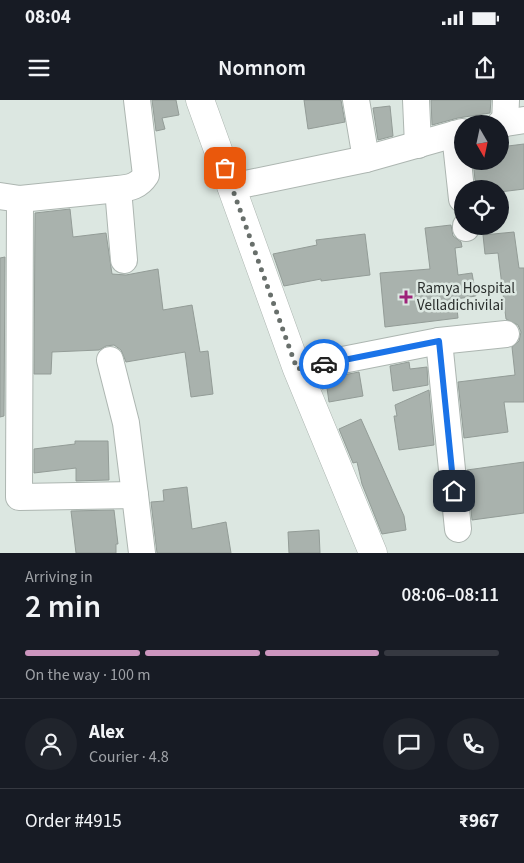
<!DOCTYPE html>
<meta charset="utf-8">
<style>
body{margin:0;font-family:"Source Sans 3",sans-serif;background:#20242c;color:#f1f3f6;height:100vh;display:flex;flex-direction:column;font-size:19px;white-space:nowrap}
*{box-sizing:border-box;margin:0}
p{font-size:16px;color:#9ea1a6}
.icon{flex:none;width:28px;height:28px;fill:none;stroke:currentColor;stroke-width:2;stroke-linecap:round;stroke-linejoin:round}
.map{position:relative;height:453px;overflow:hidden}
.sheet{display:flex;flex-direction:column;background:#171b24;flex:1}
.sheet>*{flex:none}
.needle{width:32px;rotate:171deg}
.fabs{position:absolute;left:454px;top:15px;display:grid;gap:10px}
.fabs a{display:grid;place-items:center;width:55px;height:55px;border-radius:50%;background:#171b24;box-shadow:0 5px 20px #0002;font-size:25px}
.pin{position:absolute;display:grid;place-items:center;width:42px;height:42px;color:#fff;margin:-21px;border-radius:10px;box-shadow:0 2px 8px #0006}
.courier{position:absolute;display:grid;place-items:center;width:50px;height:50px;margin:-25px;border:4px solid #1a73e8;border-radius:50%;background:#fff;color:#222;box-shadow:0 1px 6px #0007}
.summary em{font-style:normal;font-weight:600}
.summary div{display:flex;flex-direction:column-reverse}
.summary{display:flex;align-items:center;justify-content:space-between;height:85px;padding:0 25px}
h1{font-size:32px;font-weight:600;line-height:38px}
.bar{display:grid;grid-template-columns:repeat(4,1fr);gap:8px 5px;align-content:center;height:60px;padding:0 25px}
.bar i{height:6px;border-radius:4px;background:#363941}
.bar .active{background:#cc95be}
.bar p{grid-column:span 4}
.line{display:flex;align-items:center;gap:12px;padding:0 25px;border-top:1px solid #363941}
.line div{flex:1}
.round{display:grid;place-items:center;flex:none;width:52px;height:52px;border-radius:26px;background:#20242c}
.status{display:flex;justify-content:space-between;align-items:center;height:35px;padding:0 25px;background:#171b24;direction:ltr}
.status svg{height:14px;fill:currentColor}
header{display:flex;justify-content:space-between;align-items:center;height:65px;padding:0 25px;background:#171b24;font-size:22px;font-weight:600}
.map>svg:first-child{display:block}
.building{fill:#a9b2ad;stroke:#939c97}
.lines{fill:none;stroke-linecap:round;stroke-linejoin:round}
.minor-casing{stroke:#adb6b1;stroke-width:28}
.major-casing{stroke:#adb6b1;stroke-width:29}
.minor{stroke:#fff;stroke-width:26}
.major{stroke:#fff;stroke-width:28}
.done{stroke:#686f6b;stroke-width:5;stroke-dasharray:0 9}
.route{stroke:#1a73e8;stroke-width:6}
.poi-dot{fill:#9e2379;stroke:#dce7e1;stroke-width:2}
.labels{text-anchor:middle;stroke-width:5;stroke-linejoin:round;paint-order:stroke}
.poi-label{font-size:15px;fill:#2a2e2c;stroke:#dce7e1;text-anchor:start}
</style>
<div class="status"><b>08:04</b><svg viewBox="0 0 49 12"><path d="M0 12V9h3v3zM5 12V6h3v6zM10 12V3h3v9zM15 12V0h3v12zM26 1h20v11H26zM47 4h2v5h-2z"/></svg></div>
<header><svg class="icon" aria-label="menu" viewBox="0 0 24 24"><path d="M4 6h16M4 12h16M4 18h16"/></svg>Nomnom<svg class="icon" aria-label="share" viewBox="0 0 24 24"><path d="M12 15V3M7 8l5-5 5 5M5 13v7h14v-7"/></svg></header>
<div class="map">
<svg width="524" height="453" viewBox="0 0 524 453">
<rect width="100%" height="100%" fill="#dce7e1"/>
<g class="building">
<polygon points="152,0 176,0 179,15 162,18 165,29 156,31"/>
<polygon points="304,0 341,0 345,22 308,29"/>
<polygon points="431,0 491,0 490,13 458,18 432,25"/>
<polygon points="390,6 393,36 378,40 373,8"/>
<polygon points="524,44 524,89 500,92 500,89 476,89 473,61 500,61 500,47"/>
<polygon points="70,109 73,137 106,133 112,174 126,175 158,169 163,210 192,205 200,252 208,251 213,294 191,297 185,252 126,262 121,250 114,245 106,246 99,250 52,252 51,274 34,274 35,113"/>
<polygon points="451,125 453,136 461,142 462,147 455,148 458,175 472,173 476,196 456,199 458,218 385,227 380,173 430,169 425,128"/>
<polygon points="514,132 519,168 524,168 524,302 504,302 508,332 464,338 458,282 515,275 512,247 519,241 521,232 518,225 506,219 498,153 485,154 483,135"/>
<polygon points="365,134 370,175 321,181 321,179 284,186 273,154 317,145 316,140"/>
<polygon points="5,157 4,316 0,317 0,158"/>
<polygon points="409,262 410,269 427,267 428,285 393,291 390,266"/>
<polygon points="359,272 363,296 329,302 327,288 322,289 318,280"/>
<polygon points="429,290 434,345 399,350 394,316 397,316 395,305"/>
<polygon points="361,319 404,416 406,430 382,434 362,384 357,362 353,363 339,329"/>
<polygon points="75,341 108,341 109,380 76,381 76,368 34,373 34,349 75,344"/>
<polygon points="524,362 524,413 472,420 467,370"/>
<polygon points="187,387 192,429 226,422 231,453 157,453 151,402 164,401 163,390"/>
<polygon points="114,410 118,444 116,444 116,453 76,453 71,411"/>
<polygon points="319,430 320,453 289,453 288,432"/>
</g>
<g class="lines">
<defs>
<g id="minor">
<polyline points="356,0 366,59"/>
<polyline points="416,0 418,45"/>
<polyline points="505,23 506,0"/>
<polyline points="500,24 524,20"/>
<polyline points="455,34 462,99"/>
<polyline points="231,87 366,59 462,32"/>
<polyline points="118,89 124,160"/>
<path d="M0,96L20,99L118,89C130,88 139,86 146,75L137,0"/>
<polyline points="20,99 19,397 135,395 142,453"/>
<polyline points="466,126 466,128"/>
<polyline points="439,241 458,429"/>
<polyline points="110,260 126,323 135,395"/>
<polyline points="297,269 439,241 506,234"/>
</g>
<polyline id="major" points="200,0 297,269 373,453"/>
</defs>
<use href="#minor" class="minor-casing"/>
<use href="#major" class="major-casing"/>
<use href="#minor" class="minor"/>
<use href="#major" class="major"/>
</g>
<g class="lines">
<polyline class="done" points="225,68 297,269 324,264"/>
<polyline class="route" points="324,264 439,241 454,391"/>
</g>
<path class="poi-dot" d="M403.5 189.5h5v5h5v5h-5v5h-5v-5h-5v-5h5z"/>
<g class="labels">
<g class="poi-label">
<text x="417" y="193">Ramya Hospital<tspan x="417" dy="17">Velladichivilai</tspan></text>
</g>
</g>
</svg>
<div class="fabs">
<a><svg class="needle" viewBox="-14 -14 28 28"><path d="M0-13l5 13h-10z" fill="#e53935"/><path d="M0 13l5-13h-10z" fill="#9ea1a6"/></svg></a>
<a><svg class="icon" aria-label="locate" viewBox="0 0 24 24"><circle cx="12" cy="12" r="6"/><path d="M12 2v4M12 18v4M2 12h4M18 12h4"/></svg></a>
</div>
<div class="pin" style="left:225px;top:68px;background:#ea580c"><svg class="icon" aria-label="bag" viewBox="0 0 24 24"><path d="M5 8h14l-1 12H6zM9 8a3 3 0 0 1 6 0"/></svg></div>
<div class="pin" style="left:454px;top:391px;background:#1f2937"><svg class="icon" aria-label="home" viewBox="0 0 24 24"><path d="M3 11l9-7 9 7M6 9v11h12V9"/></svg></div>
<div class="courier" style="left:324px;top:264px"><svg class="icon" aria-label="car" viewBox="0 0 24 24"><path d="M5 17H2v-5l4-1 3-4h7l3 4 3 1v5h-3M9 17h6M6 11h13"/><circle cx="7" cy="17" r="2"/><circle cx="17" cy="17" r="2"/></svg></div>
</div>
<section class="sheet">
<div class="summary"><div><h1>2 min</h1><p>Arriving in</p></div><em>08:06–08:11</em></div>
<div class="bar"><i class="active"></i><i class="active"></i><i class="active"></i><i></i><p>On the way · 100 m</p></div>
<div class="line" style="height:90px"><a class="round"><svg class="icon" aria-label="person" viewBox="0 0 24 24"><circle cx="12" cy="8" r="4"/><path d="M4 21q1-7 8-7t8 7"/></svg></a><div><b>Alex</b><p>Courier · 4.8</p></div><a class="round"><svg class="icon" aria-label="chat" viewBox="0 0 24 24"><path d="M4 5h16v11H9l-5 4z"/></svg></a><a class="round"><svg class="icon" aria-label="phone" viewBox="0 0 24 24"><path d="M5 4h4l2 5-3 2q2 4 5 5l2-3 5 2v4C11 20 4 13 5 4z"/></svg></a></div>
<div class="line" style="height:65px"><div>Order #4915</div><b>₹967</b></div>
</section>
